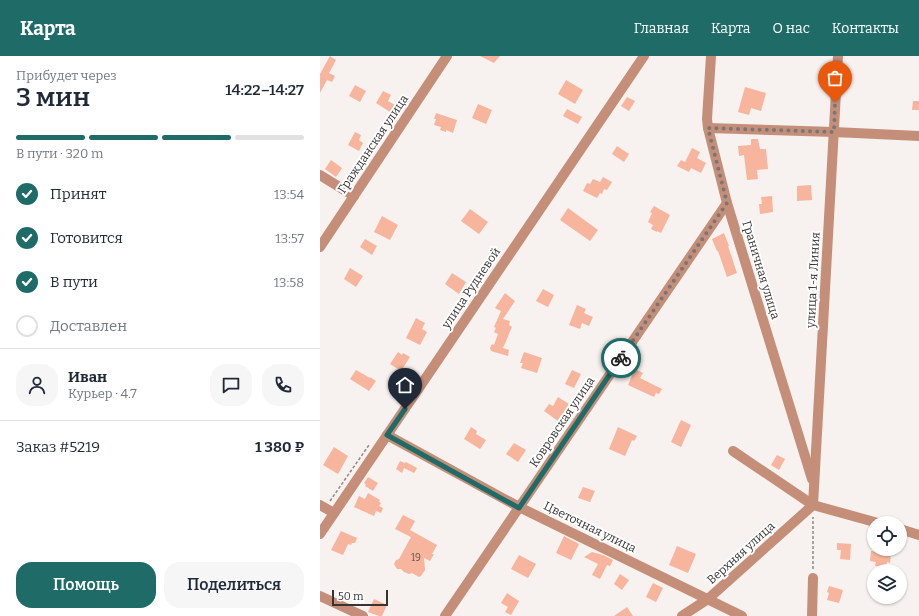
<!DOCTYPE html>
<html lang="ru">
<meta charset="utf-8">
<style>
body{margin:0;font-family:Bitter,serif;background:#f6f6f7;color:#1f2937;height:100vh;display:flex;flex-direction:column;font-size:15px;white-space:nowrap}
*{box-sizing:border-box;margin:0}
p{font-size:13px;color:#747a83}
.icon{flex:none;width:22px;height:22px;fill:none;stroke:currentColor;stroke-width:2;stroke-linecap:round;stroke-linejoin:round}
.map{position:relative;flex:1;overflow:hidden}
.side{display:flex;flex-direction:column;background:#fff;width:320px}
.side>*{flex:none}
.fabs{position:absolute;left:547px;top:460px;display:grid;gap:8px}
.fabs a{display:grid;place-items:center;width:40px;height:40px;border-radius:50%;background:#fff;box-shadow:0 1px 3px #0004;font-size:20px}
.scale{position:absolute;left:12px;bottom:10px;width:56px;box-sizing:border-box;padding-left:4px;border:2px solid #373434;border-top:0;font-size:11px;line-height:14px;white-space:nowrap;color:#373434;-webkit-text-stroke:3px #fff;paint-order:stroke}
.pin{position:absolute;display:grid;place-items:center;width:34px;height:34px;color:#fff;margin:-41px -17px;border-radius:50% 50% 50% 0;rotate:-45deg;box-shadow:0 0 4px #0007}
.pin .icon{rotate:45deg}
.courier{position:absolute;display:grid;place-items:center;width:40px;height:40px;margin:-20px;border:3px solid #1e6b68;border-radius:50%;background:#fff;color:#222;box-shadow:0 1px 5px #0007}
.head em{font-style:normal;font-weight:600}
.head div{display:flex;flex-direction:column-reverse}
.head{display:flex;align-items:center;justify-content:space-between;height:68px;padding:0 16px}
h1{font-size:26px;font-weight:600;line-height:30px}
.bar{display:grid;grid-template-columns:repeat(4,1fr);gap:6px 4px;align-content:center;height:48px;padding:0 16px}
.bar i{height:5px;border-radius:3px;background:#e0e1e3}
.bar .active{background:#1e6b68}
.bar p{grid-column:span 4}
.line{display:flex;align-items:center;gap:10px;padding:0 16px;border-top:1px solid #e0e1e3}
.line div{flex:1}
.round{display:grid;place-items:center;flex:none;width:42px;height:42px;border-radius:16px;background:#f6f6f7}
ol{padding:0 16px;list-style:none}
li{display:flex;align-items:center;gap:12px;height:44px}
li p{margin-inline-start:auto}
li .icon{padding:4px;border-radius:50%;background:#1e6b68;color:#fff;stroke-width:4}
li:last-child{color:#747a83}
li i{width:22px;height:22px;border:2px solid #e0e1e3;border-radius:50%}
.action{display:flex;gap:8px;margin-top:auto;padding:8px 16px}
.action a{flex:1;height:46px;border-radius:16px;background:#1e6b68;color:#fff;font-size:16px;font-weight:600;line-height:46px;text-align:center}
.action a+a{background:#f6f6f7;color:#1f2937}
header{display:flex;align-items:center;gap:24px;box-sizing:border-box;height:56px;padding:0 20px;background:#1e6b68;color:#fff}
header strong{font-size:19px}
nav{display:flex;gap:22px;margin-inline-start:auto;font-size:14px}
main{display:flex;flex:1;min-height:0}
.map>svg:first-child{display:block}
.building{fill:#f6b59c}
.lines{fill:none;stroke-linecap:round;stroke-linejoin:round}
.path{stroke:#8d8988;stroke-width:1.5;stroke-dasharray:3 2;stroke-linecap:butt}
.minor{stroke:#c58e79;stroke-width:10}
.done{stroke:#7a7675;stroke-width:4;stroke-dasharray:0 7.2}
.route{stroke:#1e6b68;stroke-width:5}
.labels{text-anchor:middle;stroke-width:4;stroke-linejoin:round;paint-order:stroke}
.number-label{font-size:10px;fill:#67544e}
.street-label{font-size:12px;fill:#373434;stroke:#fff}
</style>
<header>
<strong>Карта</strong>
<nav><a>Главная</a><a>Карта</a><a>О нас</a><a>Контакты</a></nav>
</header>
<main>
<section class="side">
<div class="head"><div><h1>3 мин</h1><p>Прибудет через</p></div><em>14:22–14:27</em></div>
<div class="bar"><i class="active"></i><i class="active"></i><i class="active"></i><i></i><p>В пути · 320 m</p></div>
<ol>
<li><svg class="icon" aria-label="check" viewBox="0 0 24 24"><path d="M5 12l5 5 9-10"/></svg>Принят<p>13:54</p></li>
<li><svg class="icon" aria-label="check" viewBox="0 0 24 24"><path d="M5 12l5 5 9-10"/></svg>Готовится<p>13:57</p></li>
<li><svg class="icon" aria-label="check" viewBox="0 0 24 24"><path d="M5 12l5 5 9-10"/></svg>В пути<p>13:58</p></li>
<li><i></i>Доставлен</li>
</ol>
<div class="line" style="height:72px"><a class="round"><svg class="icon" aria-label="person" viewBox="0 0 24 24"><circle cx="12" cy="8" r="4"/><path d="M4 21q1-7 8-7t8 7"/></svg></a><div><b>Иван</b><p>Курьер · 4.7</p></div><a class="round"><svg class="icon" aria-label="chat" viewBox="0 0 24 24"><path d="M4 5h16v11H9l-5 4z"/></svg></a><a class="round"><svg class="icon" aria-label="phone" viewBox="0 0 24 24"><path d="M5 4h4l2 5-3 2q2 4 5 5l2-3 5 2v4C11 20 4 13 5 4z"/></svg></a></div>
<div class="line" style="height:52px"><div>Заказ #5219</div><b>1 380 ₽</b></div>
<div class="action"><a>Помощь</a><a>Поделиться</a></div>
</section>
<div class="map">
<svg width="599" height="560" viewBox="0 0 599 560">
<rect width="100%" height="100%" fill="#f7f1ef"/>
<g class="building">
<polygon points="10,0 16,4 9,17 15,20 12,26 7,24 0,37 0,18"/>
<polygon points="160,0 180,0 174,7"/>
<polygon points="246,24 263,34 255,48 238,38"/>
<polygon points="35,29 46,35 40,46 29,40"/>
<polygon points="425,31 446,37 441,55 431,52 429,59 418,56"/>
<polygon points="63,35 71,39 68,45 75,49 70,56 56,47"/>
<polygon points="307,41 315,45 309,55 301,50"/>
<polygon points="593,45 599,45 599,54 592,54"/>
<polygon points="158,48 172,54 166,68 152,62"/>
<polygon points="247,53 262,61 258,68 243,60"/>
<polygon points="116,57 137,64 133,77 126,74 126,76 120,74 121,71 114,69 116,63 114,63"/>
<polygon points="35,76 41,79 39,84 43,87 39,95 28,89"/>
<polygon points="431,83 438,83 440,93 446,93 448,113 437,114 438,123 427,124 424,99 419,100 418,90 431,89"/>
<polygon points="297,90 309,98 304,106 292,98"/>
<polygon points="372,92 380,96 377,102 386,107 381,117 371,112 369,116 357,110 361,104 365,106"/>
<polygon points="11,104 22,112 16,121 5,113"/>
<polygon points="283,121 292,126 287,134 284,133 282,138 280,137 277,142 263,135 267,127 270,128 273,123 280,126"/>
<polygon points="491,129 492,144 477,145 477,130"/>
<polygon points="452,140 453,156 440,158 439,148 442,148 441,141"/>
<polygon points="334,150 350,159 341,177 337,175 337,176 331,173 333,169 328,166 332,157 330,156"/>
<polygon points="248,152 278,174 270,185 240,164"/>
<polygon points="150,153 168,166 159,178 141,165"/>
<polygon points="62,160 78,169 70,184 54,176"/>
<polygon points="404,177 409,190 408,190 417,217 407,221 398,195 397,195 392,183"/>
<polygon points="45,183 57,190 52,199 40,191"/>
<polygon points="30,212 43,220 36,231 24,223"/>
<polygon points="132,217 146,226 139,238 125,228"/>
<polygon points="223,233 234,239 228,251 216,245"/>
<polygon points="185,237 195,245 183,263 190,265 189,269 192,271 183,292 189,294 188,300 171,295 170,292 172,288 174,289 178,278 174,276 176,272 174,271 181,255 175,252"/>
<polygon points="257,249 266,253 264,257 273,261 269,270 262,267 260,273 249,269"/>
<polygon points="96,262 105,267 102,273 107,276 100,289 86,282"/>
<polygon points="78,296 82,299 83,297 90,301 81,315 70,308"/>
<polygon points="204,296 222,302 217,317 201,312 203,307 200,307"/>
<polygon points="315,313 323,317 320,322 342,333 339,338 336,337 334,341 308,329"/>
<polygon points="36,314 50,322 50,321 56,325 49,335 30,323"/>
<polygon points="252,314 261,318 254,332 245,328"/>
<polygon points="238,341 249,348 238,365 224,355 229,348 233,350"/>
<polygon points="361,364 371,369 361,391 351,386"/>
<polygon points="151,371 157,375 156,378 166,384 160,393 144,383"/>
<polygon points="298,371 317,380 314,385 312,384 305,400 289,393"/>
<polygon points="194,387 206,394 198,406 186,398"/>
<polygon points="14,391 28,400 18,418 3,409"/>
<polygon points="457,399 465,403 459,414 451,409"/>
<polygon points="80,405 85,407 86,406 97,412 94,417 84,412 82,417 76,413"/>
<polygon points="48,421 58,427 53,435 45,430 46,428 44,427"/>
<polygon points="263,431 275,435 270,446 258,442"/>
<polygon points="48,437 60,444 59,446 61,447 59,450 63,452 61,457 56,455 54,460 34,451 39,440 45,443"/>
<polygon points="83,459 95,465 90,474 117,489 112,498 114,498 110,505 104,502 105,514 101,520 99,521 92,517 89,518 84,516 81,513 77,513 74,508 76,504 79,503 91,481 75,473"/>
<polygon points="21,475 37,482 35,487 32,487 31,489 28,488 23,499 11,494"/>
<polygon points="244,480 259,488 251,504 236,497"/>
<polygon points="517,487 531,488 530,504 520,503 521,494 517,494"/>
<polygon points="357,490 376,498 368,517 349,509"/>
<polygon points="551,495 571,498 570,507 567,506 566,511 555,510 556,506 550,505"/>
<polygon points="272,496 283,499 293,504 290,510 287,509 280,523 272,519 278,508 264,501"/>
<polygon points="199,499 216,508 208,522 191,513"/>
<polygon points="300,518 309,524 302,534 294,528"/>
<polygon points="333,527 343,532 336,546 326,541"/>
<polygon points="509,530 523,534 519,547 507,544 509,537 507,536"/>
<polygon points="187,537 199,545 191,559 185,556 188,551 181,547"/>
<polygon points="54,543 67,549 62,560 59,560 48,556"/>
<polygon points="307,551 313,560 294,560"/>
</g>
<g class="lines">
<g class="path">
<polyline points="10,445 49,389"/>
<polyline points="493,513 493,461"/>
</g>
<g class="minor">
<polyline points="391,0 387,63 388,72 407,147 492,423"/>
<polyline points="388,72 514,76 599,80"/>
<polyline points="0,119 34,140"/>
<polyline points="0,191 127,0"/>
<polyline points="67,379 199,451 422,560"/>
<polyline points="413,395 493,449 558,467"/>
<polyline points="0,449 14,457"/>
<polyline points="493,449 518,0"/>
<polyline points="580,473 599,479"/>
<polyline points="0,478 324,0"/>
<polyline points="0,540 43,560"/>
<polyline points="125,560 407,147"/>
<polyline points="362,560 388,543 493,449"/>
<polyline points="492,560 493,522"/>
</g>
</g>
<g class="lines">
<polyline class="done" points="301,302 407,147 388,72 514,76 515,46"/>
<polyline class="route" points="85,353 67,379 199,452 301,302"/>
</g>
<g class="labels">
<g class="number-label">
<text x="96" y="505">19</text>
</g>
<g class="street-label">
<text transform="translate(53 88) rotate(-56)" y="4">Гражданская улица</text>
<text transform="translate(441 214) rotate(73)" y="4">Граничная улица</text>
<text transform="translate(493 224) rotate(-87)" y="4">улица 1-я Линия</text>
<text transform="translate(151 232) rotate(-56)" y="4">улица Рудневой</text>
<text transform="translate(242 366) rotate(-56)" y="4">Ковровская улица</text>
<text transform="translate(270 471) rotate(26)" y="4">Цветочная улица</text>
<text transform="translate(421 497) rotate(-42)" y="4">Верхняя улица</text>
</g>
</g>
</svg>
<div class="fabs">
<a><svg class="icon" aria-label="locate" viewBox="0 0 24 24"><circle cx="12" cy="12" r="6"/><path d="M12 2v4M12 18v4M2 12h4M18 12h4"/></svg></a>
<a><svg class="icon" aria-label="layers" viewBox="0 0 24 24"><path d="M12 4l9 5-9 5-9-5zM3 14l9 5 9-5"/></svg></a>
</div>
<div class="scale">50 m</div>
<div class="pin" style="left:515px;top:46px;background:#ea580c"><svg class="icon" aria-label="bag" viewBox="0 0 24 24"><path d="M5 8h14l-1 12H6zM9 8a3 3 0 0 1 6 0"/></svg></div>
<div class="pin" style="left:85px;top:353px;background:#1f2937"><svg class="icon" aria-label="home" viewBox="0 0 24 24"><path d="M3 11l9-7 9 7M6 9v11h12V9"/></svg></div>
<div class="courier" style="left:301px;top:302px"><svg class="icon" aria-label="bike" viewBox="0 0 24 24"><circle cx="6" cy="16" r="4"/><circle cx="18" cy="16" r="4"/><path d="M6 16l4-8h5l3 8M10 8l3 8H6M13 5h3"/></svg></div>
</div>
</main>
